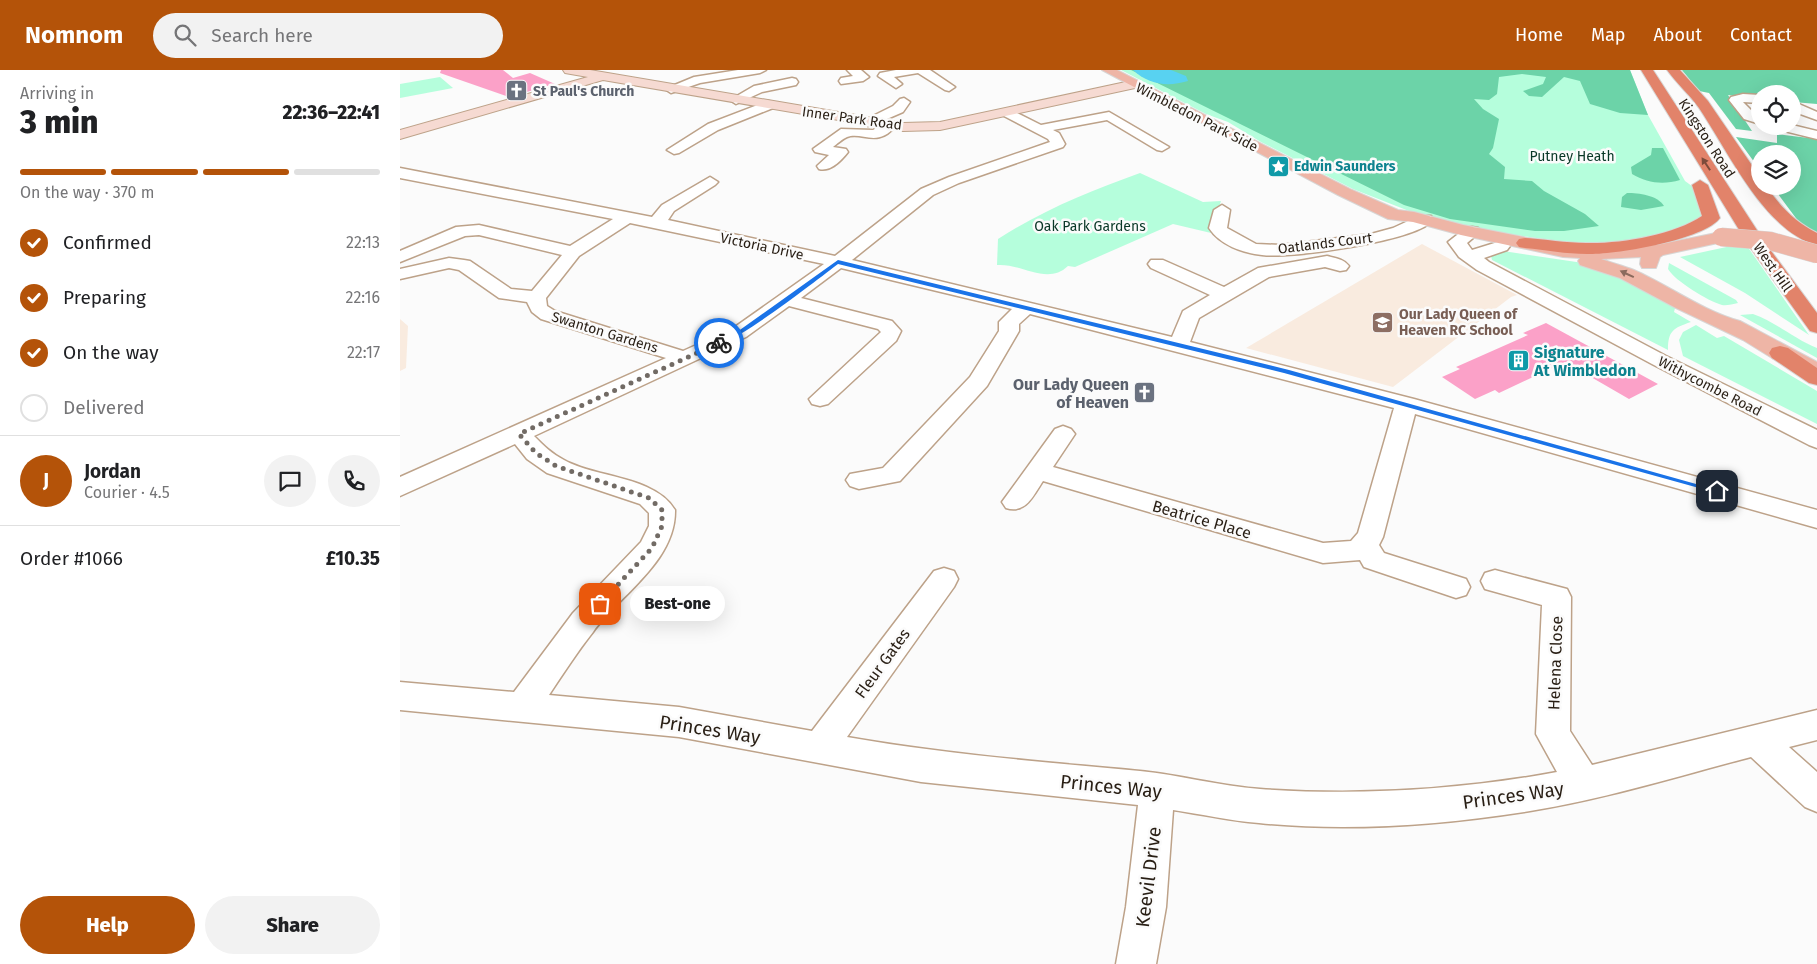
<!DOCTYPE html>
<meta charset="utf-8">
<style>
body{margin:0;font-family:"Fira Sans",sans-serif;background:#f2f2f2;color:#202124;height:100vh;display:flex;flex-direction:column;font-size:19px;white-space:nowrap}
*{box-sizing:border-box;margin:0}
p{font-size:16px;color:#757577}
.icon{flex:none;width:28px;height:28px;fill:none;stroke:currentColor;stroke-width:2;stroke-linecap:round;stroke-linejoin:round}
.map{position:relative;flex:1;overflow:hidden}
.details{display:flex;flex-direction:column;background:#fff;width:400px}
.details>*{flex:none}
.tools{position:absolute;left:1351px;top:15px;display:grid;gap:10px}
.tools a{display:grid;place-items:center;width:50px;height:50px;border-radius:50%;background:#fff;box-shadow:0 5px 20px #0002;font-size:25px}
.pin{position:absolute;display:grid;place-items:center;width:42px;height:42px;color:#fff;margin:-21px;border-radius:10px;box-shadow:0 2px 8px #0006}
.courier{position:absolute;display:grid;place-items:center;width:50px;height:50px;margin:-25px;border:4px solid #1a73e8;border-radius:50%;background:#fff;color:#222;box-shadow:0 1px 6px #0007}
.bubble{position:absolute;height:35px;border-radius:18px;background:#fff;box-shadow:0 5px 20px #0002;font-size:16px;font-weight:800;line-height:35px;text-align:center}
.summary em{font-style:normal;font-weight:800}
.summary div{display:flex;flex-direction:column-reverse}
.summary{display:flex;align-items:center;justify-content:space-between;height:85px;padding:0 20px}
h1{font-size:32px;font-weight:800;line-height:38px}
.bar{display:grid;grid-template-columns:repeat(4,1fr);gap:8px 5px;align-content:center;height:60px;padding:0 20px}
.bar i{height:6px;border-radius:4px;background:#e0e0e0}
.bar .current{background:#b45309}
.bar p{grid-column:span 4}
.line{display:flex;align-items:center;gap:12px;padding:0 20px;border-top:1px solid #e0e0e0}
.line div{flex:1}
.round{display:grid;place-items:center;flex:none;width:52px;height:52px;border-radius:26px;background:#f2f2f2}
ol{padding:0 20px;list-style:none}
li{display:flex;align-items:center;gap:15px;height:55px}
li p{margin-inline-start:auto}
li .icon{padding:5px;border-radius:50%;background:#b45309;color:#fff;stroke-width:4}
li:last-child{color:#757577}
li i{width:28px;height:28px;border:2px solid #e0e0e0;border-radius:50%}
.cta{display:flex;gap:10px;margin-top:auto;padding:10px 20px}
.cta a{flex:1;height:58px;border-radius:30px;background:#b45309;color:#fff;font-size:20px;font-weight:800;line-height:58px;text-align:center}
.cta a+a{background:#f2f2f2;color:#202124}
header{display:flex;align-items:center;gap:30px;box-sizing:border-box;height:70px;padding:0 25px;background:#b45309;color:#fff}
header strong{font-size:24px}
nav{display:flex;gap:28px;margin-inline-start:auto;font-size:18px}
.search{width:350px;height:45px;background:#f2f2f2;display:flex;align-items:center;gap:12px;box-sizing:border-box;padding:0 18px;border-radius:28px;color:#757577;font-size:19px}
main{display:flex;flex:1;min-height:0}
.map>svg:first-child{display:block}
.built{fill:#f9ebdf}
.green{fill:#b5fedc}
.forest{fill:#6cd3a8}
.water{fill:#58d2f1}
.building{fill:#fba1c8}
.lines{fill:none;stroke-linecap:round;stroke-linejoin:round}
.street-casing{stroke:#bda289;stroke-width:3}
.secondary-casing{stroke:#bda289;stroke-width:2}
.primary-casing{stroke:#d8d6d5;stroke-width:2}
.highway-casing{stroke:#d8d6d5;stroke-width:2}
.street{fill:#fff;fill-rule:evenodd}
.secondary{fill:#f6dad2;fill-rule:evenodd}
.primary{fill:#eeb5a6;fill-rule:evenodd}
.highway{fill:#e2836a;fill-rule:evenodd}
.primary-bridge-casing{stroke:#d8d6d5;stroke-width:19;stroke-linecap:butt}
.primary-bridge{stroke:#eeb5a6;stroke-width:18}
.oneway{fill:#7c4b3b}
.oneway2{fill:#8b6a5d}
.route{fill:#1a73e8}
.done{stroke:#726b65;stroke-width:5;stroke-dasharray:0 9}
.labels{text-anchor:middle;stroke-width:5;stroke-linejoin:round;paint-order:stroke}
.far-worship-label{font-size:14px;font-weight:bold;fill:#5b616d;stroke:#fbfbfb;text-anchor:start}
.far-street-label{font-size:14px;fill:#281e14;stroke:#fbfbfb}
.far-park-label{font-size:14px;fill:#083726;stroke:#fbfbfb}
.far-culture-label{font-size:14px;font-weight:bold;fill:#0d838f;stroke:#fbfbfb;text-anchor:start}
.far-education-label{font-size:14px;font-weight:bold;fill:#785e54;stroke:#fbfbfb;text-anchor:start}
.culture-label{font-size:16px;font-weight:bold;fill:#0d838f;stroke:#fbfbfb;text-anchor:start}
.worship-label{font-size:16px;font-weight:bold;fill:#5b616d;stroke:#fbfbfb;text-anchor:end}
.street-label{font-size:16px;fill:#281e14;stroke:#fbfbfb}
.near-street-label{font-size:19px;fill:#281e14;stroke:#fbfbfb}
</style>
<header>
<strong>Nomnom</strong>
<div class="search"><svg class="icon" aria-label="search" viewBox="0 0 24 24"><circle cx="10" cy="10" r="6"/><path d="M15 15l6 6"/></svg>Search here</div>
<nav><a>Home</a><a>Map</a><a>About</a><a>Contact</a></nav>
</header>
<main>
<section class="details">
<div class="summary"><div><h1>3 min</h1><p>Arriving in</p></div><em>22:36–22:41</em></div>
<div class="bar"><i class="current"></i><i class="current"></i><i class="current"></i><i></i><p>On the way · 370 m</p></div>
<ol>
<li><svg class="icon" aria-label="check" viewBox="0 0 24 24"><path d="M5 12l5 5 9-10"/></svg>Confirmed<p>22:13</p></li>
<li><svg class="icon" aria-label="check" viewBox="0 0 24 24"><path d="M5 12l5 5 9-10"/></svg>Preparing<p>22:16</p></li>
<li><svg class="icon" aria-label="check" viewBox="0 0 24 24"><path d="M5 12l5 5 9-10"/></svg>On the way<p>22:17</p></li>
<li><i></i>Delivered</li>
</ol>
<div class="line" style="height:90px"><b class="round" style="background:#b45309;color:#fff">J</b><div><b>Jordan</b><p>Courier · 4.5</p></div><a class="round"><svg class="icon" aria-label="chat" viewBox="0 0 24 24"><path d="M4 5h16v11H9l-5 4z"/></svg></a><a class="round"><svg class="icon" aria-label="phone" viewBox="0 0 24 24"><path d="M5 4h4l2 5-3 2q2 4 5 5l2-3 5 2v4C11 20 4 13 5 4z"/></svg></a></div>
<div class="line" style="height:65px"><div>Order #1066</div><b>£10.35</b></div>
<div class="cta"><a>Help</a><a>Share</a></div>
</section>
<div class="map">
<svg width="1417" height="894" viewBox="0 0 1417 894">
<rect width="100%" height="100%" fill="#fbfbfb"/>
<g class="built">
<polygon points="1022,174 1117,225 1111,227 993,317 846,278"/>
<polygon points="0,249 8,256 6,298 0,301"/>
</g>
<g class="green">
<polygon points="721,0 1230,0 1248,45 1285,111 1296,119 1305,146 1293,156 1201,177 1115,165 1058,155 1009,141 953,119 861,72 828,52 806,44"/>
<polygon points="40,7 53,18 0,28 0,14"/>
<path d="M740,103L803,132L821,131L811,163L773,154L675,197L668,196C647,216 622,193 597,195L598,169C643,140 690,121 740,103Z"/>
<polygon points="1345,173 1409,265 1345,223 1280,187"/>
<path d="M1103,181L1190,194L1226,207L1275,238L1274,242L1291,252C1273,258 1268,261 1268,280L1092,190L1091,186Z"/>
<path d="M1269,193L1336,230L1338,233C1333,234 1326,236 1322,235C1308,231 1275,211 1268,199Z"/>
<path d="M1353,244C1376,252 1394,269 1417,278V288L1340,245Z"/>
<polygon points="1296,255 1317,268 1324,266 1417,321 1417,354 1283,286 1279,270 1283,262"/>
</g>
<g class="forest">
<polygon points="731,0 1230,0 1248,45 1220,43 1190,34 1180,11 1164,7 1142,27 1129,26 1123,21 1143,14 1146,7 1122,4 1099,7 1097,24 1089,30 1074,29 1083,39 1099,49 1093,78 1089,84 1105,97 1104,109 1132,111 1144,121 1185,144 1199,156 1164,161 1135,161 1050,149 1004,135"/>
<polygon points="1282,0 1417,0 1417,34 1393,32 1392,24 1360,24 1360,29 1328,25 1352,61 1336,59 1309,23 1299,21"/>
<polygon points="1377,64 1417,69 1417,164 1401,155 1372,116 1392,116 1392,84 1360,84 1360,100 1336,67 1377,73"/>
<path d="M1252,78H1263L1280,110C1263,115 1247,113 1232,104L1231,97L1251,85Z"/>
<path d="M1227,123C1239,123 1257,125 1264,136L1241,140L1221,137L1222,127Z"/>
</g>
<path class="water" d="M733,0H771L786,6L788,11C768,17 749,15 733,0Z"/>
<g class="building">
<polygon points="41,0 103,0 113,8 130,3 155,14 109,27 40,3"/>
<polygon points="1146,253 1258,314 1229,329 1165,292 1099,323 1095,320 1075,329 1042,307 1060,299 1056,297 1128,265 1123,263"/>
</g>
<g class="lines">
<defs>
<g id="street">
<polygon points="338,0 366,0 360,3 300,13 271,23 265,19 294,7"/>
<polygon points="447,0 461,0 469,7 463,11 441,14 439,11 441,8 453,6"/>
<polygon points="496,0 530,0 555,17 549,21 545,20 518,3 494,7 502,14 496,18 478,6 480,3"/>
<polygon points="392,8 396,9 398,12 396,15 362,22 336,34 330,30 354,16"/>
<polygon points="1343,24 1360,25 1360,33 1343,32 1354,43 1360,45 1360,54 1344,49 1329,30 1331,27"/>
<polygon points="504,28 510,32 503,42 473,55 468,56 461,52 493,36 500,29"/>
<polygon points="368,31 373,32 374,35 373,38 318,60 279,83 274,84 267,80 308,54"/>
<polygon points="1392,31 1417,42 1417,50 1392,41"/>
<path d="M609,39L641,55L709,42L769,77L762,81L757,80L707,50L653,60L659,63L665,74L663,77L559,113L533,125L452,190L772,267L783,241L810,225L751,198L748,194L751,190H763L824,217L858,198L927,186C935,188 944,189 949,196L946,200L940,201L925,197L869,207L799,248L790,272L1014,329L1417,440V458L1015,344L983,467L979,475L984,483L1066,509L1070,517L1066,525L1056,528L964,497L960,490L923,493L643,411C633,426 626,444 606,438L602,432L655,359L663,356L671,359L675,364L653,397L923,473L951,471L958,463L994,338L630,244L619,254V261L587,316L500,411L459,419L450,416L446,410L450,404L483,398L570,307L599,261V252L612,239L441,198L401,228L492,251L501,261L496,271L428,334L420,336L412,334L409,329L481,262L478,259L389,236L346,267L134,366C143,375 152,384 164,390C196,408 255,406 275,440C276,491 221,524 193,562C177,582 163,604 149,625L279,637L412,661L534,501L544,498L554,501L558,509L554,517L447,667C544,684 642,692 740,701C780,705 820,716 860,719C959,726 1060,720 1157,702L1136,664L1142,535L1085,519L1081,511L1085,503L1095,500L1167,519L1171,527L1170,661L1192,695L1417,640V670L1389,677L1417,702V742L1405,737L1351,687C1278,706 1205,729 1130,741C1042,755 948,762 859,753C830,751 801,744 773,740L766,837L756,894H716L726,837L738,735L521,712L279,667L0,640V612L114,622L173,543L241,472L249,456V443L240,434L147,403L127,389L115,374L0,426V407L266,288L141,249L132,242L127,232L99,228L59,200L49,198L0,209V199L49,188L64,190L70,191L111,219L132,221L162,185L79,165L65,166L0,192V181L56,157L79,155L170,176L213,149L0,108V98L252,147L262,135L310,107L318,112L315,115L274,141L268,150L435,186L521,119L549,107L650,72L648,69L604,46L602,43ZM230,153L424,194L332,259L283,281L155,241L147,236L146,228L179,186Z"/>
<path d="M489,51L496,55C478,79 462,61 447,67C442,69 437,74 433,77L446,79L448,82C441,91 430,102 419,99L417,96L429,85L415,82L413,79L441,59L473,60Z"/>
<polygon points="1392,55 1417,61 1417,69 1376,59 1374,56"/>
<path d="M822,135L830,140L827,158L856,174L881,175L971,164L993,158L1019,146H1031L1033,150C1018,171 889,189 862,185C843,183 820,175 809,158L814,140Z"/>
<polygon points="1072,157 1078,158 1080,162 1067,173 1072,180 1101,171 1107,172 1110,176 1107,180 1084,188 1089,192 1266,286 1417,360 1417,378 1409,375 1252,294 1077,200 1059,187 1048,172 1066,158"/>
</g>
<polygon id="secondary" points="163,0 190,0 503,53 540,52 735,10 741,14 735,18 540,60 503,61 203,10 0,69 0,60 188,7 165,3"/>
<path id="primary" d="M702,0H717L950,119L998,140L1014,142L1063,155L1163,175L1195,178L1257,175L1321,162L1327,163L1330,167L1327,171L1263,185L1260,187L1256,198H1242L1240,194L1241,187L1201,189C1212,193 1224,196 1234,200C1270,216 1303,241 1340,251L1417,292V308L1372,288L1343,270L1276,238L1220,208L1180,195L1178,191L1180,188L1163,187L1061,165L1013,152L988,149L938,125Z"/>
<g id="highway">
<polygon points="1241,0 1253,0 1366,174 1417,243 1417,263 1410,261 1349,176"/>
<path d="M1267,0H1280L1308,31L1360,107V116H1366C1381,137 1394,151 1417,163V175C1365,162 1328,81 1299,38C1290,25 1277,14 1267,0Z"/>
<path d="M1300,110L1308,115L1320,148C1304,170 1214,185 1187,184C1166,184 1146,180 1125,178L1119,177L1116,173L1119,169L1125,168C1145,169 1166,173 1186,173C1220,174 1274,165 1302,146L1292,115Z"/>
<polygon points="1380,276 1388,278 1417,298 1417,315 1409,313 1372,288 1369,283 1372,278"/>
</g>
</defs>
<use href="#street" class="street-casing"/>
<use href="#secondary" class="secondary-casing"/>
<use href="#primary" class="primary-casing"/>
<use href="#highway" class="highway-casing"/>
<use href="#street" class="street"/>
<use href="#secondary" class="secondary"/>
<use href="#primary" class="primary"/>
<use href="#highway" class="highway"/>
<defs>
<polyline id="primary-bridge" points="1321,167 1370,171 1417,184"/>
</defs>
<use href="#primary-bridge" class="primary-bridge-casing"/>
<use href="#primary-bridge" class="primary-bridge"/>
</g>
<defs><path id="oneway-solid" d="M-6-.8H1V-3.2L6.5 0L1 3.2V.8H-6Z" transform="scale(1.25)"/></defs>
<use class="oneway" href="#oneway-solid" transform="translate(1306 94) rotate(-123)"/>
<use class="oneway2" href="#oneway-solid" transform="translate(1227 204) rotate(-155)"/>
<path class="route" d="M438,190L889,300L1321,421L1317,423L884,303L438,194C422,206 328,280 316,273L337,262Z"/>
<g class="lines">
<polyline class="done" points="200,534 252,478 262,456 262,440 249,428 156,396 136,383 119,364 319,273"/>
</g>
<defs>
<symbol id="church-square" viewBox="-11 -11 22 22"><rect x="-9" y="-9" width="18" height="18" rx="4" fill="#6b7280" stroke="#fbfbfb"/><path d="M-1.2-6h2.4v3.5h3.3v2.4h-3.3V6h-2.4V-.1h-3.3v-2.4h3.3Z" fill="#fff"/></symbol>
<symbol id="sight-square" viewBox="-11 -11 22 22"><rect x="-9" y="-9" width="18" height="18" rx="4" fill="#0f9aa8" stroke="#fbfbfb"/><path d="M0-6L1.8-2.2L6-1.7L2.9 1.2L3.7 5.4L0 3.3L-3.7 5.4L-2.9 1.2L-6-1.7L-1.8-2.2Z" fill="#fff"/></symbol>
<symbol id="school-square" viewBox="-11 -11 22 22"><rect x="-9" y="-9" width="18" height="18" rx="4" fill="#8d6e63" stroke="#fbfbfb"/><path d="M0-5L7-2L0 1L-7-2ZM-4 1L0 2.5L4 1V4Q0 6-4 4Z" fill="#fff"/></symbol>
<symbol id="building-square" viewBox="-11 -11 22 22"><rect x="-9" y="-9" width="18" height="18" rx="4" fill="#0f9aa8" stroke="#fbfbfb"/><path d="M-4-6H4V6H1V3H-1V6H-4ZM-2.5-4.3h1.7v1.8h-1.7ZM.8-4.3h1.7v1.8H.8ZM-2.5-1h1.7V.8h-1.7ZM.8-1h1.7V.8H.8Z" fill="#fff"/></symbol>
</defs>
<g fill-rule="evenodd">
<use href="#church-square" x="104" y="8" width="25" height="25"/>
<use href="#sight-square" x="866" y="84" width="25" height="25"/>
<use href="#school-square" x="970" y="240" width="25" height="25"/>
<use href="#building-square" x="1106" y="278" width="25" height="25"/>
<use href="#church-square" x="732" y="310" width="25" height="25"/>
</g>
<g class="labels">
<g class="far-worship-label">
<text x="133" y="26">St Paul's Church</text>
</g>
<g class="far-street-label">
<text transform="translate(797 47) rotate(27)" y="5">Wimbledon Park Side</text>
<text transform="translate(452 48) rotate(8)" y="5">Inner Park Road</text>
<text transform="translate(1307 68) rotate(57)" y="5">Kingston Road</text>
<text transform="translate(925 173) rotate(-7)" y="5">Oatlands Court</text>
<text transform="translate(362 176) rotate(12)" y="5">Victoria Drive</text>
<text transform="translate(1373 197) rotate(55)" y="5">West Hill</text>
<text transform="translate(205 262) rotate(17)" y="5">Swanton Gardens</text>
<text transform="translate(1310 316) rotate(27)" y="5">Withycombe Road</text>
</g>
<g class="far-park-label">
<text x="1172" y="91">Putney Heath</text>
<text x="690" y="161">Oak Park Gardens</text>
</g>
<g class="far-culture-label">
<text x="894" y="101">Edwin Saunders</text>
</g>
<g class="far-education-label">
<text x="999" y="249">Our Lady Queen of<tspan x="999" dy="16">Heaven RC School</tspan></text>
</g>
<g class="culture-label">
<text x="1134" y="288">Signature<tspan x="1134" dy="18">At Wimbledon</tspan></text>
</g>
<g class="worship-label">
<text x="729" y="320">Our Lady Queen<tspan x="729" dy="18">of Heaven</tspan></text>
</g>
<g class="street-label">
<text transform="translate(802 449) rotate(16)" y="6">Beatrice Place</text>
<text transform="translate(482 593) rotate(-54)" y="6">Fleur Gates</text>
<text transform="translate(1155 593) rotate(-88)" y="6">Helena Close</text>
</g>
<g class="near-street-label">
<text transform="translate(310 659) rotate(9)" y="7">Princes Way</text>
<text transform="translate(711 716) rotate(6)" y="7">Princes Way</text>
<text transform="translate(1113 725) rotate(-8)" y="7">Princes Way</text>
<text transform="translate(748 807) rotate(-83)" y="7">Keevil Drive</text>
</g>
</g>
</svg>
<div class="tools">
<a><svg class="icon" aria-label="locate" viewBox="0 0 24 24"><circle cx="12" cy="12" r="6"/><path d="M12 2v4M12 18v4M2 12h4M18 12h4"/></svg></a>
<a><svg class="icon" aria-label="layers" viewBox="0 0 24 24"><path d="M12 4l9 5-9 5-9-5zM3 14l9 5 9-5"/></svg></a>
</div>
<div class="pin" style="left:200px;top:534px;background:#ea580c"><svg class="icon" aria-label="bag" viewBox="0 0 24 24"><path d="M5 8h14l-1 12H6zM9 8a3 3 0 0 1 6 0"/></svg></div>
<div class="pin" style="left:1317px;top:421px;background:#1f2937"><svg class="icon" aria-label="home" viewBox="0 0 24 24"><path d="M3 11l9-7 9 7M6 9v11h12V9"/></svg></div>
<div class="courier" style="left:319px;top:273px"><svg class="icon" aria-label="bike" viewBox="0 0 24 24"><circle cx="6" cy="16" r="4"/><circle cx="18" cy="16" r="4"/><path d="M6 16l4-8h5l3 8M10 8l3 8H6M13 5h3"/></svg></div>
<div class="bubble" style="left:230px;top:516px;width:95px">Best-one</div>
</div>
</main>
